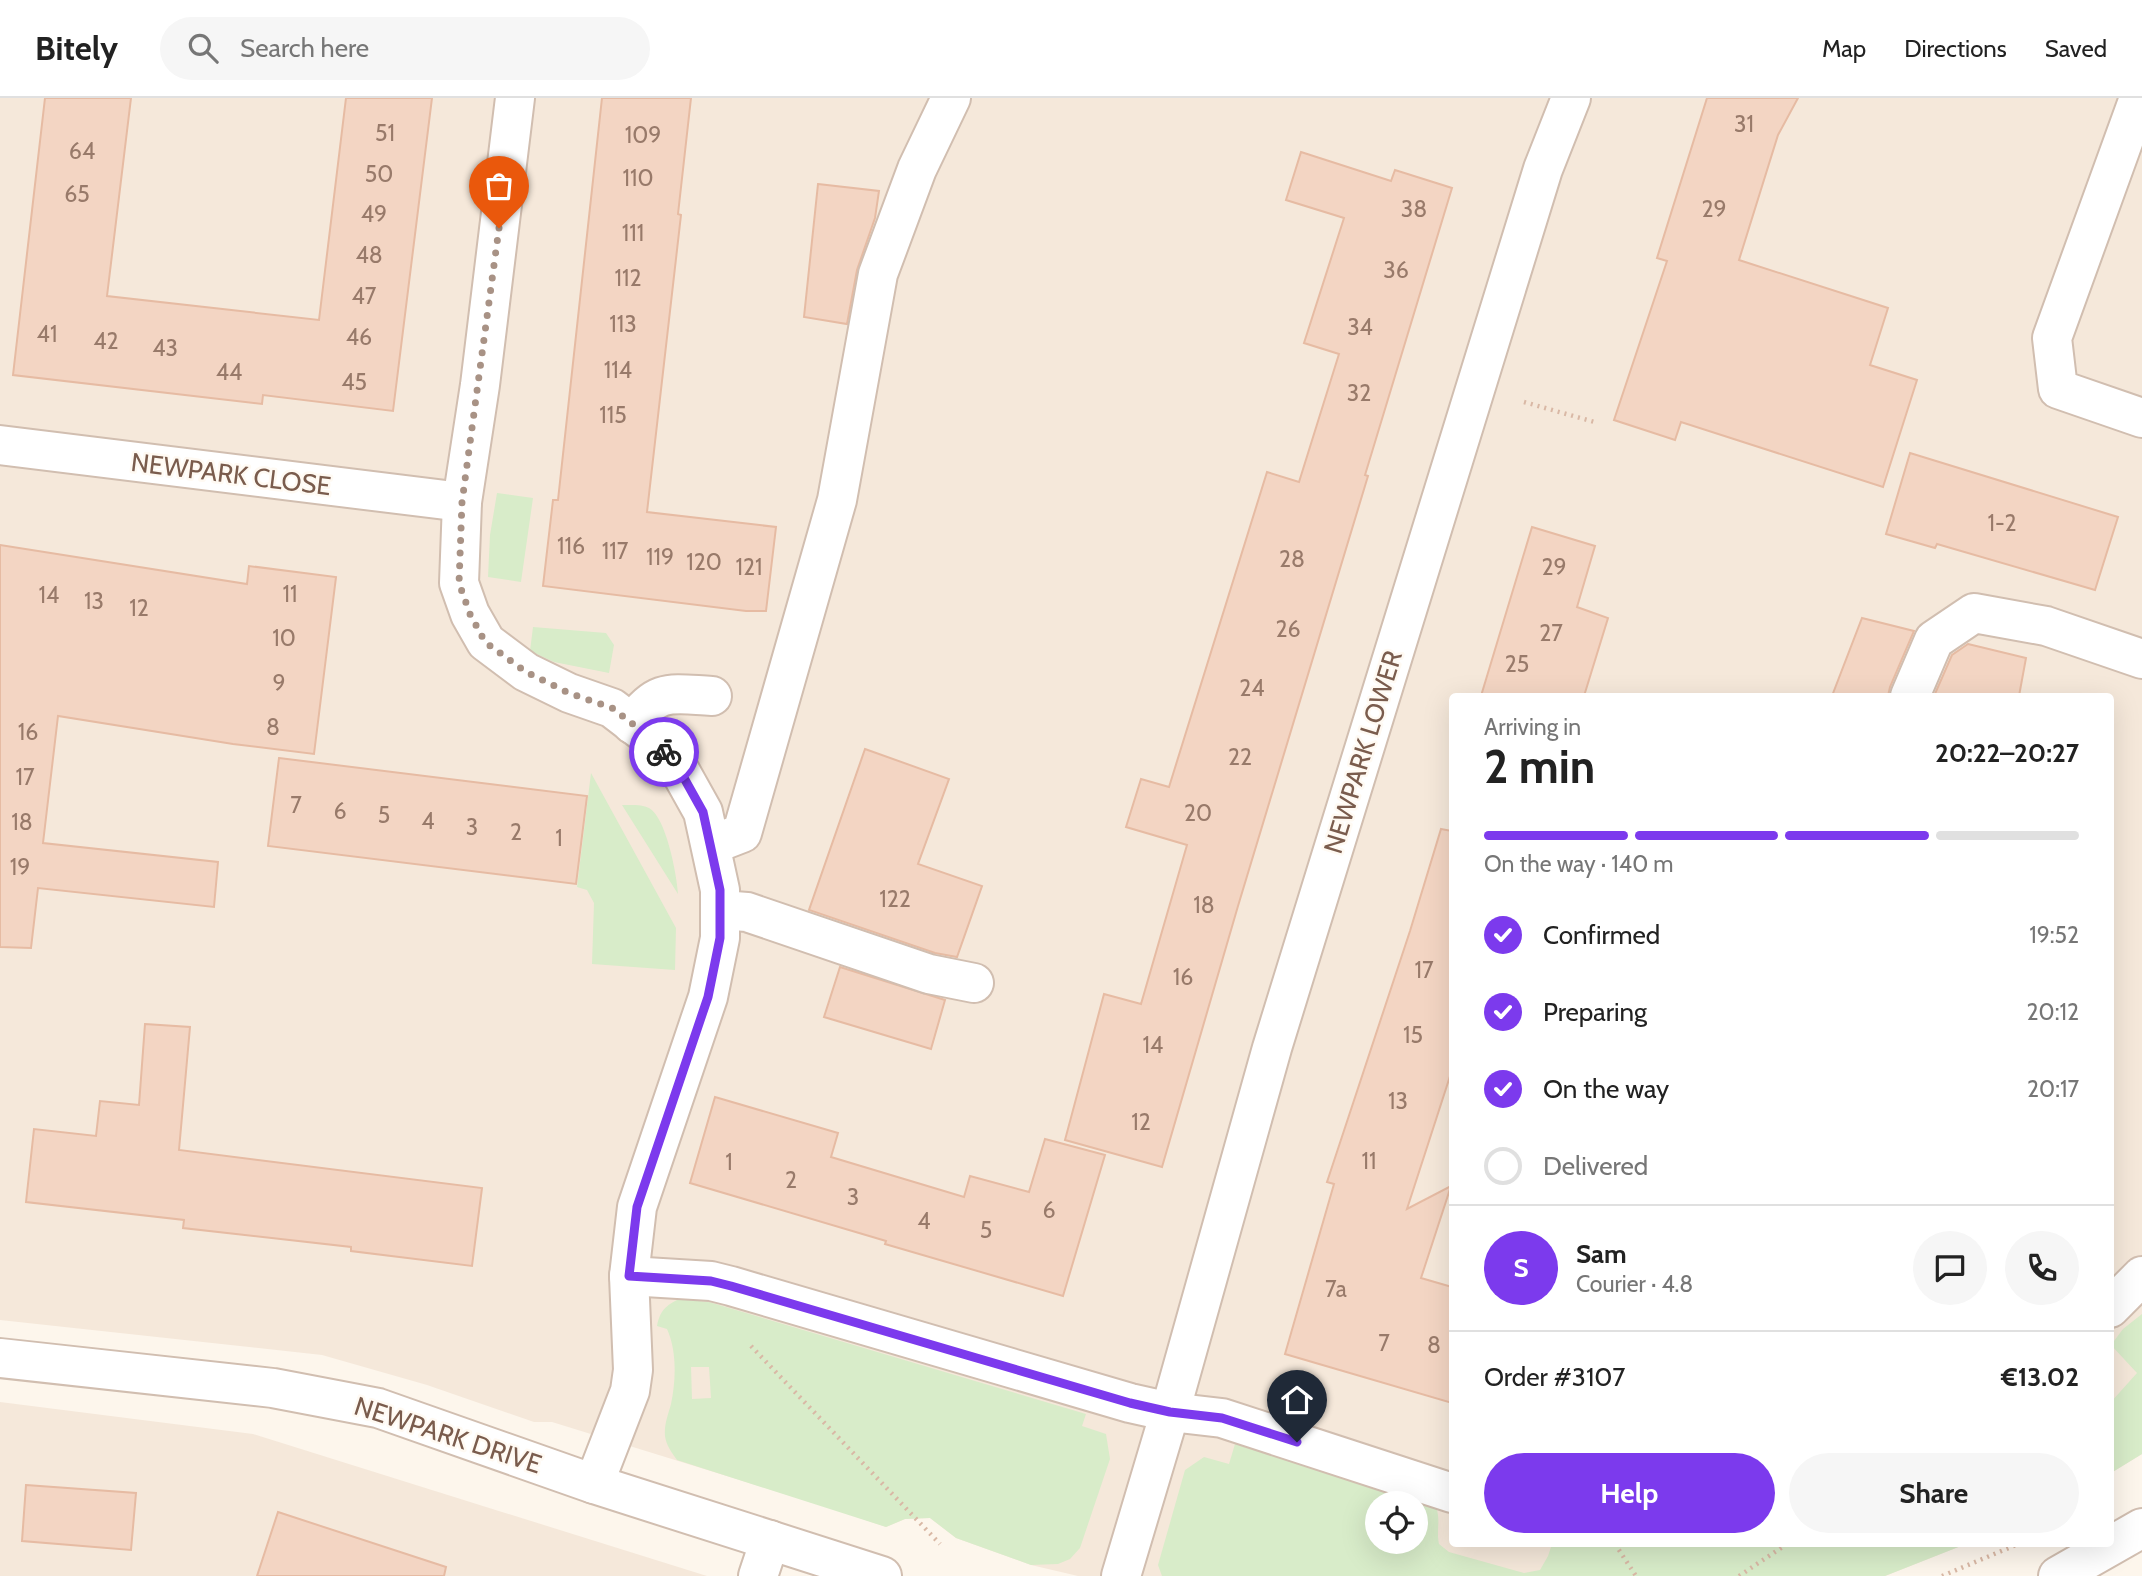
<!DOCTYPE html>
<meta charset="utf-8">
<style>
body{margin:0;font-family:Cabin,sans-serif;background:#f6f6f6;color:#222;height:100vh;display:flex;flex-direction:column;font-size:26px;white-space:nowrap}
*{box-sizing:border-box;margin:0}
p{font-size:23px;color:#767676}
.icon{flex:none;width:38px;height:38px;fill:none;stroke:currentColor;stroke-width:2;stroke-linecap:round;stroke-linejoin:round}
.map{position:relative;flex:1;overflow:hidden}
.details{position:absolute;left:1449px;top:595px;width:665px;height:854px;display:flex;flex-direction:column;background:#fff;border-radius:7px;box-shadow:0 7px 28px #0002}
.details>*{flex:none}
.controls{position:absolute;left:1365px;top:1393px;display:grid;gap:14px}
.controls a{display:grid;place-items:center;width:63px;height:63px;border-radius:50%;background:#fff;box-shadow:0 7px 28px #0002;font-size:35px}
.pin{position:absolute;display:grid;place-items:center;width:60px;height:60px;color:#fff;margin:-72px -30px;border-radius:50% 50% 50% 0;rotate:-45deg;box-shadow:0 0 7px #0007}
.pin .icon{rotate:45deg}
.courier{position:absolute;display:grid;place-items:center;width:70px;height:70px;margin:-35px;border:5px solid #7c3aed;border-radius:50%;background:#fff;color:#222;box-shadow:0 2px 9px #0007}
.summary em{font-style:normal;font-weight:700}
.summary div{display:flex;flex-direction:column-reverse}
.summary{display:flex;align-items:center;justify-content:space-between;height:119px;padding:0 35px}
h1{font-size:46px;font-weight:700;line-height:52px}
.bar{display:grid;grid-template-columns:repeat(4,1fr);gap:10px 7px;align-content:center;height:84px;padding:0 35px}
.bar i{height:9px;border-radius:5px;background:#e0e0e0}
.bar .on{background:#7c3aed}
.bar p{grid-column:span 4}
.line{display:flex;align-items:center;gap:18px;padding:0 35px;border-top:2px solid #e0e0e0}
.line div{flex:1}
.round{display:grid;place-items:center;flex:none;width:74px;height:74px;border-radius:37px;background:#f6f6f6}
ol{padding:0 35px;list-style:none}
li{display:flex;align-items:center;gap:21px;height:77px}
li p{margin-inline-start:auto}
li .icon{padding:7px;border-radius:50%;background:#7c3aed;color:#fff;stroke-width:4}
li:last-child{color:#767676}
li i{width:38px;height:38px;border:4px solid #e0e0e0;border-radius:50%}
.cta{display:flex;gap:14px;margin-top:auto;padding:14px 35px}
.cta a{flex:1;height:80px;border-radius:42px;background:#7c3aed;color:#fff;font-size:28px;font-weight:700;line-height:80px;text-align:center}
.cta a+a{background:#f6f6f6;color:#222}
header{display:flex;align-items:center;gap:42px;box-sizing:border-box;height:98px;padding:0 35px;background:#fff;border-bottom:2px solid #e0e0e0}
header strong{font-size:33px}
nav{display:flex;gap:38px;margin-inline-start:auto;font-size:24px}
.search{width:490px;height:63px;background:#f6f6f6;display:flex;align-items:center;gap:18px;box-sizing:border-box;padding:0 24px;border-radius:38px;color:#767676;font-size:26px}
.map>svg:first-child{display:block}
.residential{fill:#f5e8da;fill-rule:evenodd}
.green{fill:#d8ecc9;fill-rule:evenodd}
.building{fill:#f3d5c3;stroke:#e6bba3;stroke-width:2}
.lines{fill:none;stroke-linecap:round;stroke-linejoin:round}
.minor-casing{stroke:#d1beb0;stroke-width:42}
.path{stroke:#d9b8a5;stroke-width:4.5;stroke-dasharray:2 5;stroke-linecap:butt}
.minor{stroke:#fff;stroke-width:38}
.done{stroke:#a89285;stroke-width:7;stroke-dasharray:0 12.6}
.route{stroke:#7c3aed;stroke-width:9}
.labels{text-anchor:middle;stroke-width:5;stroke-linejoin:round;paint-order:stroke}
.number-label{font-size:23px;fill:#987a6a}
.street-label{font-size:26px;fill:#7a5c4d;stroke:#fffaf3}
</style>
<header>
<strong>Bitely</strong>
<div class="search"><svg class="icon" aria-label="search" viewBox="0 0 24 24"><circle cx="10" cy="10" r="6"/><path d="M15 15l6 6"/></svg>Search here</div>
<nav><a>Map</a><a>Directions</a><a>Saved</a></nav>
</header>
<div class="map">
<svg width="2142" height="1478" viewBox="0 0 2142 1478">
<rect width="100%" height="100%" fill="#fdf6ec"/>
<g class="residential">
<path d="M0,0H2142V1356L2111,1375L2110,598H1452V1446H1966L1885,1478H1078L1031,1467L956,1440L930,1420L905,1421L886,1429L827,1409L552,1324H534L427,1287L322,1257L0,1222ZM1377,1405H1416V1444H1377Z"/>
<polygon points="0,1304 253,1336 707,1478 0,1478"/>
</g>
<g class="green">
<polygon points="497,395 533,400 521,484 488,479 490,437"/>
<polygon points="533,529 606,535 614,547 609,575 554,564 530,553"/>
<polygon points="591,675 676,830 675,872 592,866 594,805 587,792 577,789"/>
<path d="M622,707C630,707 642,706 649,710C666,719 677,777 678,796Z"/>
<path d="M679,1201L709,1204L1086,1316L1082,1328L1106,1336L1110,1361L1080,1450L1070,1461L1058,1466L1031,1467L956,1440L930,1420L905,1421L886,1429L677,1362C672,1355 666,1347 665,1338C664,1327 668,1317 671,1306C676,1282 677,1253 667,1231L657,1228C660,1213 665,1208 679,1201ZM691,1269H709L711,1300L692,1301Z"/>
<polygon points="2142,1216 2142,1356 2111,1375 2111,1304 2137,1275 2111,1247 2123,1231"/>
<path d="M1235,1346L1436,1409C1441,1422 1436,1433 1439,1446L1449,1454L1524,1475L1540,1472L1548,1458L1552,1446H1867L1869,1448L1873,1446H1966L1885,1478H1162L1158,1467L1185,1372L1204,1359L1229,1366ZM1377,1405H1416V1444H1377Z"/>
</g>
<g class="building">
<polygon points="45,0 131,0 107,198 319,222 346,0 432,0 393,313 263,297 262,306 13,277"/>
<polygon points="602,0 691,0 678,116 681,117 647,414 776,429 766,513 746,513 543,488 553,402 558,402"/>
<polygon points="1707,0 1798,0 1778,37 1739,162 1888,210 1870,267 1917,282 1883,389 1681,324 1675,342 1614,322 1667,163 1657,160"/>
<polygon points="1301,54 1391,83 1395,72 1452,90 1365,377 1368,378 1238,808 1162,1069 1065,1042 1104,896 1141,906 1187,747 1126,729 1141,681 1169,689 1267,374 1299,384 1339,256 1304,245 1344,120 1286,102"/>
<polygon points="818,86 879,93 875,120 857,172 847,226 804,219"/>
<polygon points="1910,355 2118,419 2095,492 1937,446 1935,450 1886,436"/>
<polygon points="1532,429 1595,448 1577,509 1608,520 1584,598 1481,598"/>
<polygon points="0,447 247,486 249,468 336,479 314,656 233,646 58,618 43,745 218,764 214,809 38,790 31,850 0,849"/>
<polygon points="1862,520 1914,533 1890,589 1888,598 1832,598"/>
<polygon points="1968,546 2026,560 2019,598 1934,598 1952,557"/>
<polygon points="865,651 949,681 918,766 982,788 957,859 935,855 809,812"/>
<polygon points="279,660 587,698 576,786 268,748"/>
<polygon points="1441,731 1452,733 1452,972 1407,1111 1451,1088 1421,1180 1452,1189 1452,1305 1285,1256 1334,1086 1327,1084 1410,833"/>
<polygon points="840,869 945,902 931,951 824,919"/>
<polygon points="145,926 190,929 179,1052 482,1090 472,1168 351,1153 351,1149 183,1130 184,1122 26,1104 34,1031 96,1038 100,1003 139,1007"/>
<polygon points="715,999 838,1035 831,1059 964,1099 970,1078 1029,1094 1045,1041 1105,1057 1063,1198 885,1146 886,1143 690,1085"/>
<polygon points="26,1387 136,1395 131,1452 22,1443"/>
<polygon points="278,1414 446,1469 444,1478 257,1478"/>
</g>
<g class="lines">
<defs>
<g id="minor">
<polyline points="515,0 480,287 462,404 459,485 470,516 486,544 526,574 569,595 612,610 655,643 679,671 703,714 720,792 720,840 708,899 637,1109 629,1178 633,1272 630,1293 594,1386"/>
<polyline points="2139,0 2052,240 2058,291 2142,320"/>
<polyline points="0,347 462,404"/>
<polyline points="1910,598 1934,542 1974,515 2046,528 2142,561"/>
<path d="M632,626C657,589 672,596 712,598"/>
<polyline points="711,747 742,735 837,402 878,176 917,71 951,0"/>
<polyline points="721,812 747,814 929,876 974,885"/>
<polyline points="629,1178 711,1183 731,1188 1130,1305 1170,1314 1222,1320 1452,1395"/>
<polyline points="2110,1210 2142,1178"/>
<polyline points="0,1260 273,1290 378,1310 594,1386 882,1478"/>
<polyline points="758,1478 770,1442"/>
<polyline points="1121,1478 1170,1314 1272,950 1543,71 1571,0"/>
<polyline points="2058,1478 2142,1430"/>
</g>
</defs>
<use href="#minor" class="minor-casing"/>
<g class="path">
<polyline points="1524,304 1598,325"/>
<polyline points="751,1248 940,1446"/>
<polyline points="1615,1446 1636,1478"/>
<polyline points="1739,1478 1787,1446"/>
<polyline points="1942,1478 2018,1446"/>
</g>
<use href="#minor" class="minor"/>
</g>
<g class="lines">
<polyline class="done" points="499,130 462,404 459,485 470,516 485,544 526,574 569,595 612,610 655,643 664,654"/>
<polyline class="route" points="664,654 679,671 703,714 720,792 720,840 708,899 637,1109 629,1178 711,1183 731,1188 1130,1305 1170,1314 1222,1320 1297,1344"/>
</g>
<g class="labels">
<g class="number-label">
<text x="1744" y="34">31</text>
<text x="385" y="43">51</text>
<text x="643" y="45">109</text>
<text x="82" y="61">64</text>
<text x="379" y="84">50</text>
<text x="638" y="88">110</text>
<text x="77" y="104">65</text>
<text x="1414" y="119">38</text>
<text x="1714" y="119">29</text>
<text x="374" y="124">49</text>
<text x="633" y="143">111</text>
<text x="369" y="165">48</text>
<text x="1396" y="180">36</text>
<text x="628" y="188">112</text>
<text x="364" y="206">47</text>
<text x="623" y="234">113</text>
<text x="1360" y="237">34</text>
<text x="47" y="244">41</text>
<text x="359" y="247">46</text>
<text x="106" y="251">42</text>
<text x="165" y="258">43</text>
<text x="618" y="280">114</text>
<text x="229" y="282">44</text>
<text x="354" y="292">45</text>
<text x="1359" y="303">32</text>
<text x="613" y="325">115</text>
<text x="2002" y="433">1-2</text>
<text x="571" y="456">116</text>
<text x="615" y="461">117</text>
<text x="660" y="467">119</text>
<text x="1292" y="469">28</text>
<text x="704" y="472">120</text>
<text x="749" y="477">121</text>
<text x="1554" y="477">29</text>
<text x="290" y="504">11</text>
<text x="49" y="505">14</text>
<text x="94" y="511">13</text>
<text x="139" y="518">12</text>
<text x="1288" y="539">26</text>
<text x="1551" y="543">27</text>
<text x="284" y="548">10</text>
<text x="1517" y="574">25</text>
<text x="279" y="593">9</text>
<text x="1252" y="598">24</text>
<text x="273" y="637">8</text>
<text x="28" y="642">16</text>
<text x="1240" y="667">22</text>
<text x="25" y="687">17</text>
<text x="296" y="715">7</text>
<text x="340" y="721">6</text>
<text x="1198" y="723">20</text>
<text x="384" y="725">5</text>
<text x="428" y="731">4</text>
<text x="22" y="732">18</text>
<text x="472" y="737">3</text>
<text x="516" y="742">2</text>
<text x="559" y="748">1</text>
<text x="20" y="777">19</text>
<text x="895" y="809">122</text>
<text x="1204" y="815">18</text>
<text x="1424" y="880">17</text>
<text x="1183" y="887">16</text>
<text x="1413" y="945">15</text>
<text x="1153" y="955">14</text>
<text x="1398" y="1011">13</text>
<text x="1141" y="1032">12</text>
<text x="1369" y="1071">11</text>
<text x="729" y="1072">1</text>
<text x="791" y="1090">2</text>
<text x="853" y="1107">3</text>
<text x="1049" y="1120">6</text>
<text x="924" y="1131">4</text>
<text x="986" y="1140">5</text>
<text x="1336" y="1199">7a</text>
<text x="1384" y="1253">7</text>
<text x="1434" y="1255">8</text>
</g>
<g class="street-label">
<text transform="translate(231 376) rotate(7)" y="9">NEWPARK CLOSE</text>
<text transform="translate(1363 654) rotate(-73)" y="9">NEWPARK LOWER</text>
<text transform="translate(448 1337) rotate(18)" y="9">NEWPARK DRIVE</text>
</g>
</g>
</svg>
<div class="controls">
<a><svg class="icon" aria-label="locate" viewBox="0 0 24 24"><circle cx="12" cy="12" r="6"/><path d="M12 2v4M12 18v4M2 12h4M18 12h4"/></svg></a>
</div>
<div class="pin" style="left:499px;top:130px;background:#ea580c"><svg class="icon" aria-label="bag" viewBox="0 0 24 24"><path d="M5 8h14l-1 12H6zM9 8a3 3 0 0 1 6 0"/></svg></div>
<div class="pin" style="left:1297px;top:1344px;background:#1f2937"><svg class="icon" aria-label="home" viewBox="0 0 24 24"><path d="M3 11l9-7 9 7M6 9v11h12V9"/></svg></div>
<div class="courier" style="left:664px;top:654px"><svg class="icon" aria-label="bike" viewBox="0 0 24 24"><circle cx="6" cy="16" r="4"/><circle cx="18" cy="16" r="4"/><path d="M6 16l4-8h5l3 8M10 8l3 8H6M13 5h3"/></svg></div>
<section class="details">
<div class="summary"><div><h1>2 min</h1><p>Arriving in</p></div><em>20:22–20:27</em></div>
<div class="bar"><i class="on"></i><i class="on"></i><i class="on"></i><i></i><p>On the way · 140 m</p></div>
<ol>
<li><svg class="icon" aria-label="check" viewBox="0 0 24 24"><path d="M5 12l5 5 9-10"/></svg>Confirmed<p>19:52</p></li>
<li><svg class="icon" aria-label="check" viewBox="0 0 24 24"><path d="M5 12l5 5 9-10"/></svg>Preparing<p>20:12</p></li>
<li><svg class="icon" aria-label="check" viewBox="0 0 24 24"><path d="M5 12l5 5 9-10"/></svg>On the way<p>20:17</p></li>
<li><i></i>Delivered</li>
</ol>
<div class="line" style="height:126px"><b class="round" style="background:#7c3aed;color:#fff">S</b><div><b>Sam</b><p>Courier · 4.8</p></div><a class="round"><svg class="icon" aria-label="chat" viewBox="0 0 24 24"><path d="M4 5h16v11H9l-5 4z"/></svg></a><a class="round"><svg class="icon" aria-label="phone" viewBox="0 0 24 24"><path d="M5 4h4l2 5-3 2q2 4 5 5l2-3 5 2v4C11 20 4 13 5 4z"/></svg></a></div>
<div class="line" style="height:91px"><div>Order #3107</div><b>€13.02</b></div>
<div class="cta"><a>Help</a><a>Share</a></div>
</section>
</div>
